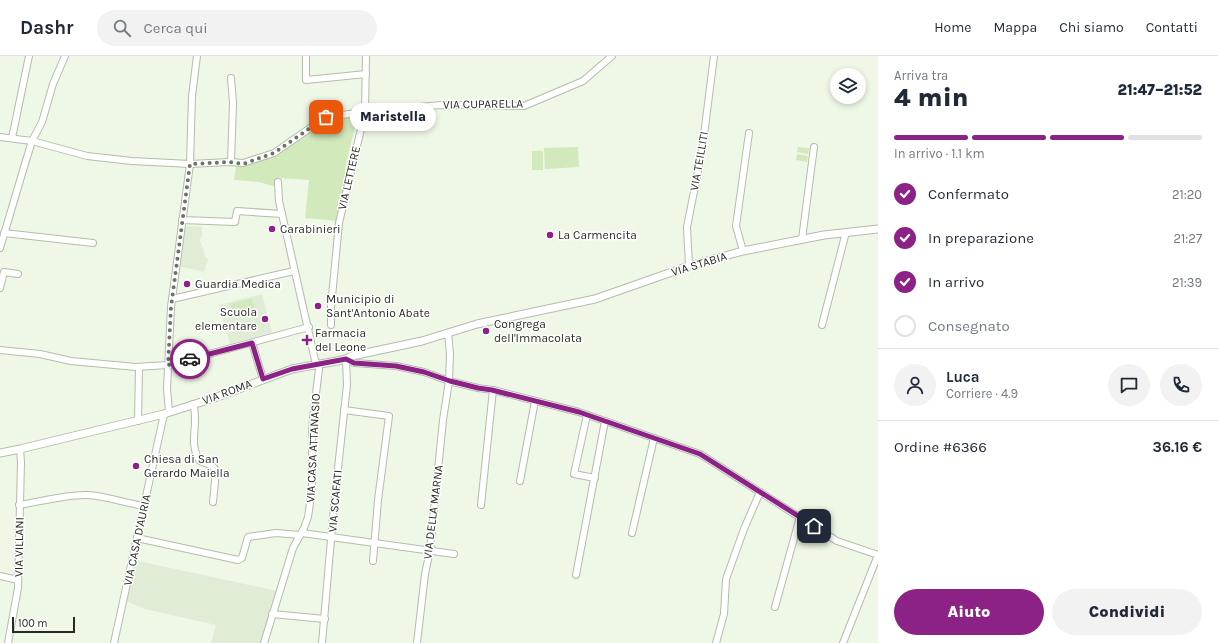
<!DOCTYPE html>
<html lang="it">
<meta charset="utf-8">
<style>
body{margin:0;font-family:Karla,sans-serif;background:#f2f2f3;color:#1f2937;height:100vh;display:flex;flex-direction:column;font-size:15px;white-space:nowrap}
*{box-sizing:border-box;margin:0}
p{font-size:13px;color:#747a83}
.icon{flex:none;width:22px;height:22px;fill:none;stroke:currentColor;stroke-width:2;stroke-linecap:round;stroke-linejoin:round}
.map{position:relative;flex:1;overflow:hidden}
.panel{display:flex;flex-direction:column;background:#fff;width:340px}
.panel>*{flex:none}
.buttons{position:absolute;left:830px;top:12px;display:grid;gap:8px}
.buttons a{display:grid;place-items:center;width:36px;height:36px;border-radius:50%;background:#fff;box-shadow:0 2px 6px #0003;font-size:20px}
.scale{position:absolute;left:12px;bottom:10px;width:63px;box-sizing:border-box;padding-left:4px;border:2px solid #282b25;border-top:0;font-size:11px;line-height:14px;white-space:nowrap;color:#282b25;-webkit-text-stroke:3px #fff;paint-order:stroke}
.pin{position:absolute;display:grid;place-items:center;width:34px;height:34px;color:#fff;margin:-17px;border-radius:8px;box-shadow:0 2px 6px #0006}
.courier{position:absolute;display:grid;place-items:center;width:40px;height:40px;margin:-20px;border:3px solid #8c2186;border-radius:50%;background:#fff;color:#222;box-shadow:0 1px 5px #0007}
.bubble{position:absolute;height:28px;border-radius:14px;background:#fff;box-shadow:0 2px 6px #0003;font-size:13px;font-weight:800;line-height:28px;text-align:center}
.head em{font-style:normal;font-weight:800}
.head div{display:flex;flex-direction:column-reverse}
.head{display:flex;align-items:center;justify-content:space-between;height:68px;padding:0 16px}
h1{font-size:26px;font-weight:800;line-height:30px}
.bar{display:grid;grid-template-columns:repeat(4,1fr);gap:6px 4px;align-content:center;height:48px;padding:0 16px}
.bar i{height:5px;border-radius:3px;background:#e0e1e3}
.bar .active{background:#8c2186}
.bar p{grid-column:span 4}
.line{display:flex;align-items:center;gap:10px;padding:0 16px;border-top:1px solid #e0e1e3}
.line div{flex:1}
.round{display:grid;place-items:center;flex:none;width:42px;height:42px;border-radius:21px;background:#f2f2f3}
ol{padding:0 16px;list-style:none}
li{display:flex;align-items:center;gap:12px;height:44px}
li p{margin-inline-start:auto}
li .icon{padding:4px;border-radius:50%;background:#8c2186;color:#fff;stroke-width:4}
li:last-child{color:#747a83}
li i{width:22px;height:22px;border:2px solid #e0e1e3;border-radius:50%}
.button{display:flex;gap:8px;margin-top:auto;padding:8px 16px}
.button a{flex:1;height:46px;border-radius:24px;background:#8c2186;color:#fff;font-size:16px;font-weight:800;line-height:46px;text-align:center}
.button a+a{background:#f2f2f3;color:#1f2937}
header{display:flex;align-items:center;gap:24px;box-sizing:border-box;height:56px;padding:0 20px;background:#fff;border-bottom:1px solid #e0e1e3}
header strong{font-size:19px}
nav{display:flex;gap:22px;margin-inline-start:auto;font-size:14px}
.search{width:280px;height:36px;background:#f2f2f3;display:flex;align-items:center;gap:10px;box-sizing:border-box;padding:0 14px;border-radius:22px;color:#747a83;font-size:15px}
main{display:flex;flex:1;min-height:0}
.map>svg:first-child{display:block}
.built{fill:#e0ecd6}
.green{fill:#d1e9bb}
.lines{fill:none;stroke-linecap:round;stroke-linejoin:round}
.minor-casing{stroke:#b4bcad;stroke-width:8}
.major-casing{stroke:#b4bcad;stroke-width:9}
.minor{stroke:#fff;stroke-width:6}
.major{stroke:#fff;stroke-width:7}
.done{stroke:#6e7269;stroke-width:4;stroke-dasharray:0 7.2}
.route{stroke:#8c2186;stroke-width:5}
.poi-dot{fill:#8c2186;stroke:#fff;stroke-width:1.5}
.labels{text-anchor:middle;stroke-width:3;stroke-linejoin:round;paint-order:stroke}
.street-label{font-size:12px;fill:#282b25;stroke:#fff}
.poi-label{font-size:12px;fill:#282b25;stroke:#fff;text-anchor:start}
</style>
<header>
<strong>Dashr</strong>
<div class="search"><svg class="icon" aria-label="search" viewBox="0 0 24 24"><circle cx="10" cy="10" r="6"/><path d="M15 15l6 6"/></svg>Cerca qui</div>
<nav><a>Home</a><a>Mappa</a><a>Chi siamo</a><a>Contatti</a></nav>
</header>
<main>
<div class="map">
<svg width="878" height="587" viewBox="0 0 878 587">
<rect width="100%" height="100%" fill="#eff7e7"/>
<g class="built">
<polygon points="184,170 202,171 202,179 200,184 203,192 205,201 208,203 204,216 178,210"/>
<polygon points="262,238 272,276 230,288 219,249"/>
<polygon points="134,504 277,535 262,587 211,587 216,569 145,553 126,545"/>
</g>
<g class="green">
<polygon points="350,60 355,62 356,66 345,113 348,114 345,123 346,124 337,165 305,162 309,124 278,122 276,131 259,126 234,124 236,110 244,109 277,97 327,65"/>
<polygon points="578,91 579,111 545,113 544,92"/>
<polygon points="798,91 809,92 808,98 797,96"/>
<rect x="532" y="95" width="11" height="19"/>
<polygon points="797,98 808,100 807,106 796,104"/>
<polygon points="252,243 255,254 233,260 230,248"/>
</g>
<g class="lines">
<defs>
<g id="minor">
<polyline points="306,0 306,24 366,18"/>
<polyline points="231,22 233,47 231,106"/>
<polyline points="0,81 32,85 87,100 132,105 190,108 230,106 243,107 274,97 326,61 365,56 441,49 524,50 583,25 612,0"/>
<polyline points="12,82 29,0"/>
<polyline points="182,164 235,166 237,155 282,158"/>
<polyline points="4,177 93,187"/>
<polyline points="802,183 814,91"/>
<polyline points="0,192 24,111 32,85 42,66 53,28 65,0"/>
<polyline points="743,195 736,170 749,77"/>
<polyline points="689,210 687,171 702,95 714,0"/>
<polyline points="0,232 4,216 18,218"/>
<polyline points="172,243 294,215"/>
<polyline points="331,269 331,251 339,167 365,56 366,0"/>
<polyline points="822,269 846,176"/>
<polyline points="252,287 263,323"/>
<polyline points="0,294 40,298 71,305 136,311 168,309 309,271"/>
<polyline points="346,303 354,307 396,310 424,316 449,325 478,332 493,334 579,356 700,398 837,485 878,499"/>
<path d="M193,348C200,368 187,386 200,405C206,408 214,408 216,415L213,446"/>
<polyline points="344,354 389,360 378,444 373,505"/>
<polyline points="169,356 167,333 171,251 190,108 192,40 197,0"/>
<polyline points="587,359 574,418 595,422"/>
<polyline points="138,365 139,311"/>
<polyline points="520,425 535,345"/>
<path d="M19,449C39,446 68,438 87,439C106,440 125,447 144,450"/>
<polyline points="481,449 493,334"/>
<polyline points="302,477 454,498"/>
<polyline points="632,477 654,382"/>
<polyline points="137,482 238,504 242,502 248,481 276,477 300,479"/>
<polyline points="576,519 605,365"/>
<polyline points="0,520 18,524"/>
<polyline points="775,551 800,461"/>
<polyline points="272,558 325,563"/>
<polyline points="8,587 18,532 21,406 20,393"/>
<polyline points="114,587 164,358"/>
<polyline points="264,587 293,492 304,472 308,461 312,433 312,378 313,362 319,313 318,309 315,304 279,145 278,126"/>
<polyline points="322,587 334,449 347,329 346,303"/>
<polyline points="417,587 425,518 430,494 443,364 449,325 450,298 448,277"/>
<polyline points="716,587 724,558 726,523 744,473 760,436"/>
<polyline points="843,587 878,499"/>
</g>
<polyline id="major" points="0,397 20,393 164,358 217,341 292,313 337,305 346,303 352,300 422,285 477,268 595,243 689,210 743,195 824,179 878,173"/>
</defs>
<use href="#minor" class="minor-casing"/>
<use href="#major" class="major-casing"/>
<use href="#minor" class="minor"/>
<use href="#major" class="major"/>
</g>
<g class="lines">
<polyline class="done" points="190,303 168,309 171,251 190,108 230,106 243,108 274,97 326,61"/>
<polyline class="route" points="190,303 252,287 263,323 292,313 346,303 354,307 396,310 424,316 450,325 478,332 492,334 579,356 700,398 814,470"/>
</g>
<g class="poi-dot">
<circle cx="272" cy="173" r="4"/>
<circle cx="550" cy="179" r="4"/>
<circle cx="187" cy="228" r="4"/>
<circle cx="318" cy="250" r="4"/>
<circle cx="265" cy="263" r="4"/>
<circle cx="486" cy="275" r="4"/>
<path d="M305 278h4v4h4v4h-4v4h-4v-4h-4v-4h4z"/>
<circle cx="136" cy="410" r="4"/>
</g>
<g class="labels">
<g class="street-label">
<text transform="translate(483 48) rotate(-1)" y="4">VIA CUPARELLA</text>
<text transform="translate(699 105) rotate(-80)" y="4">VIA TEILLITI</text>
<text transform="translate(349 122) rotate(-77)" y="4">VIA LETTERE</text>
<text transform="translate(699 208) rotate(-17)" y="4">VIA STABIA</text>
<text transform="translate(227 336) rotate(-20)" y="4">VIA ROMA</text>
<text transform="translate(313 392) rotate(-87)" y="4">VIA CASA ATTANASIO</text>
<text transform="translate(335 445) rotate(-85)" y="4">VIA SCAFATI</text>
<text transform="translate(433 456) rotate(-83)" y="4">VIA DELLA MARNA</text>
<text transform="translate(137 484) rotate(-78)" y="4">VIA CASA D'AURIA</text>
<text transform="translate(19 491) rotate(-89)" y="4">VIA VILLANI</text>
</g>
<g class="poi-label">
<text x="280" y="177">Carabinieri</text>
<text x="558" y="183">La Carmencita</text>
<text x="195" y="232">Guardia Medica</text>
<text x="326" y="247">Municipio di<tspan x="326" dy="14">Sant'Antonio Abate</tspan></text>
<text x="257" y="260" text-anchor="end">Scuola<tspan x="257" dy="14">elementare</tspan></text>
<text x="494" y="272">Congrega<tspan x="494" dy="14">dell'Immacolata</tspan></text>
<text x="315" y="281">Farmacia<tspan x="315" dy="14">del Leone</tspan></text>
<text x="144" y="407">Chiesa di San<tspan x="144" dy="14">Gerardo Maiella</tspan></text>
</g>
</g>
</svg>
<div class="buttons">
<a><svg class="icon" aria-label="layers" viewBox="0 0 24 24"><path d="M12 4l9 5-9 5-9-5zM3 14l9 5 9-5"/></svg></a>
</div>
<div class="scale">100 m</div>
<div class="pin" style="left:326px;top:61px;background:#ea580c"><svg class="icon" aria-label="bag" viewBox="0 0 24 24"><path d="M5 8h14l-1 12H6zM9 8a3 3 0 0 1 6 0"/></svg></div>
<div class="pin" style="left:814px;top:470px;background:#1f2937"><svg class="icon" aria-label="home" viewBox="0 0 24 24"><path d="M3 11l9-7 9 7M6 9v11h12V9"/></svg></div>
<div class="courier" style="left:190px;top:303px"><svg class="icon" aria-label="car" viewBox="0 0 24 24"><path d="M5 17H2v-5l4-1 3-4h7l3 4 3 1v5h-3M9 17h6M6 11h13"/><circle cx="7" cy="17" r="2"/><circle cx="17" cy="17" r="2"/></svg></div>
<div class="bubble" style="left:350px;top:47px;width:86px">Maristella</div>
</div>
<section class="panel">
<div class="head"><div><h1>4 min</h1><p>Arriva tra</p></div><em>21:47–21:52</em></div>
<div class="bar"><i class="active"></i><i class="active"></i><i class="active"></i><i></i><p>In arrivo · 1.1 km</p></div>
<ol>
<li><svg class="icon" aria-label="check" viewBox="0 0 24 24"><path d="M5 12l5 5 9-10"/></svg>Confermato<p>21:20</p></li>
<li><svg class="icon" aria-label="check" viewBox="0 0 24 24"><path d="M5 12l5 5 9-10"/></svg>In preparazione<p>21:27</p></li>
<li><svg class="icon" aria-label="check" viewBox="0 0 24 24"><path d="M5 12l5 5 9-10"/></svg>In arrivo<p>21:39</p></li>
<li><i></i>Consegnato</li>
</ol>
<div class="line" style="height:72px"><a class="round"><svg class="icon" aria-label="person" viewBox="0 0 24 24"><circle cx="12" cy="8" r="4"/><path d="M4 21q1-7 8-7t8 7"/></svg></a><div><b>Luca</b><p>Corriere · 4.9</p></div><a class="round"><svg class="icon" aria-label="chat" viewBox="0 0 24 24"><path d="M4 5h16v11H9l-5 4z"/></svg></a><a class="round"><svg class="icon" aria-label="phone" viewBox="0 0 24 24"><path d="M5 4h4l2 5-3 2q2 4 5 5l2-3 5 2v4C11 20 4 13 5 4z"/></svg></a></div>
<div class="line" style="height:52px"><div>Ordine #6366</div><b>36.16 €</b></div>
<div class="button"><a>Aiuto</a><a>Condividi</a></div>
</section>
</main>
